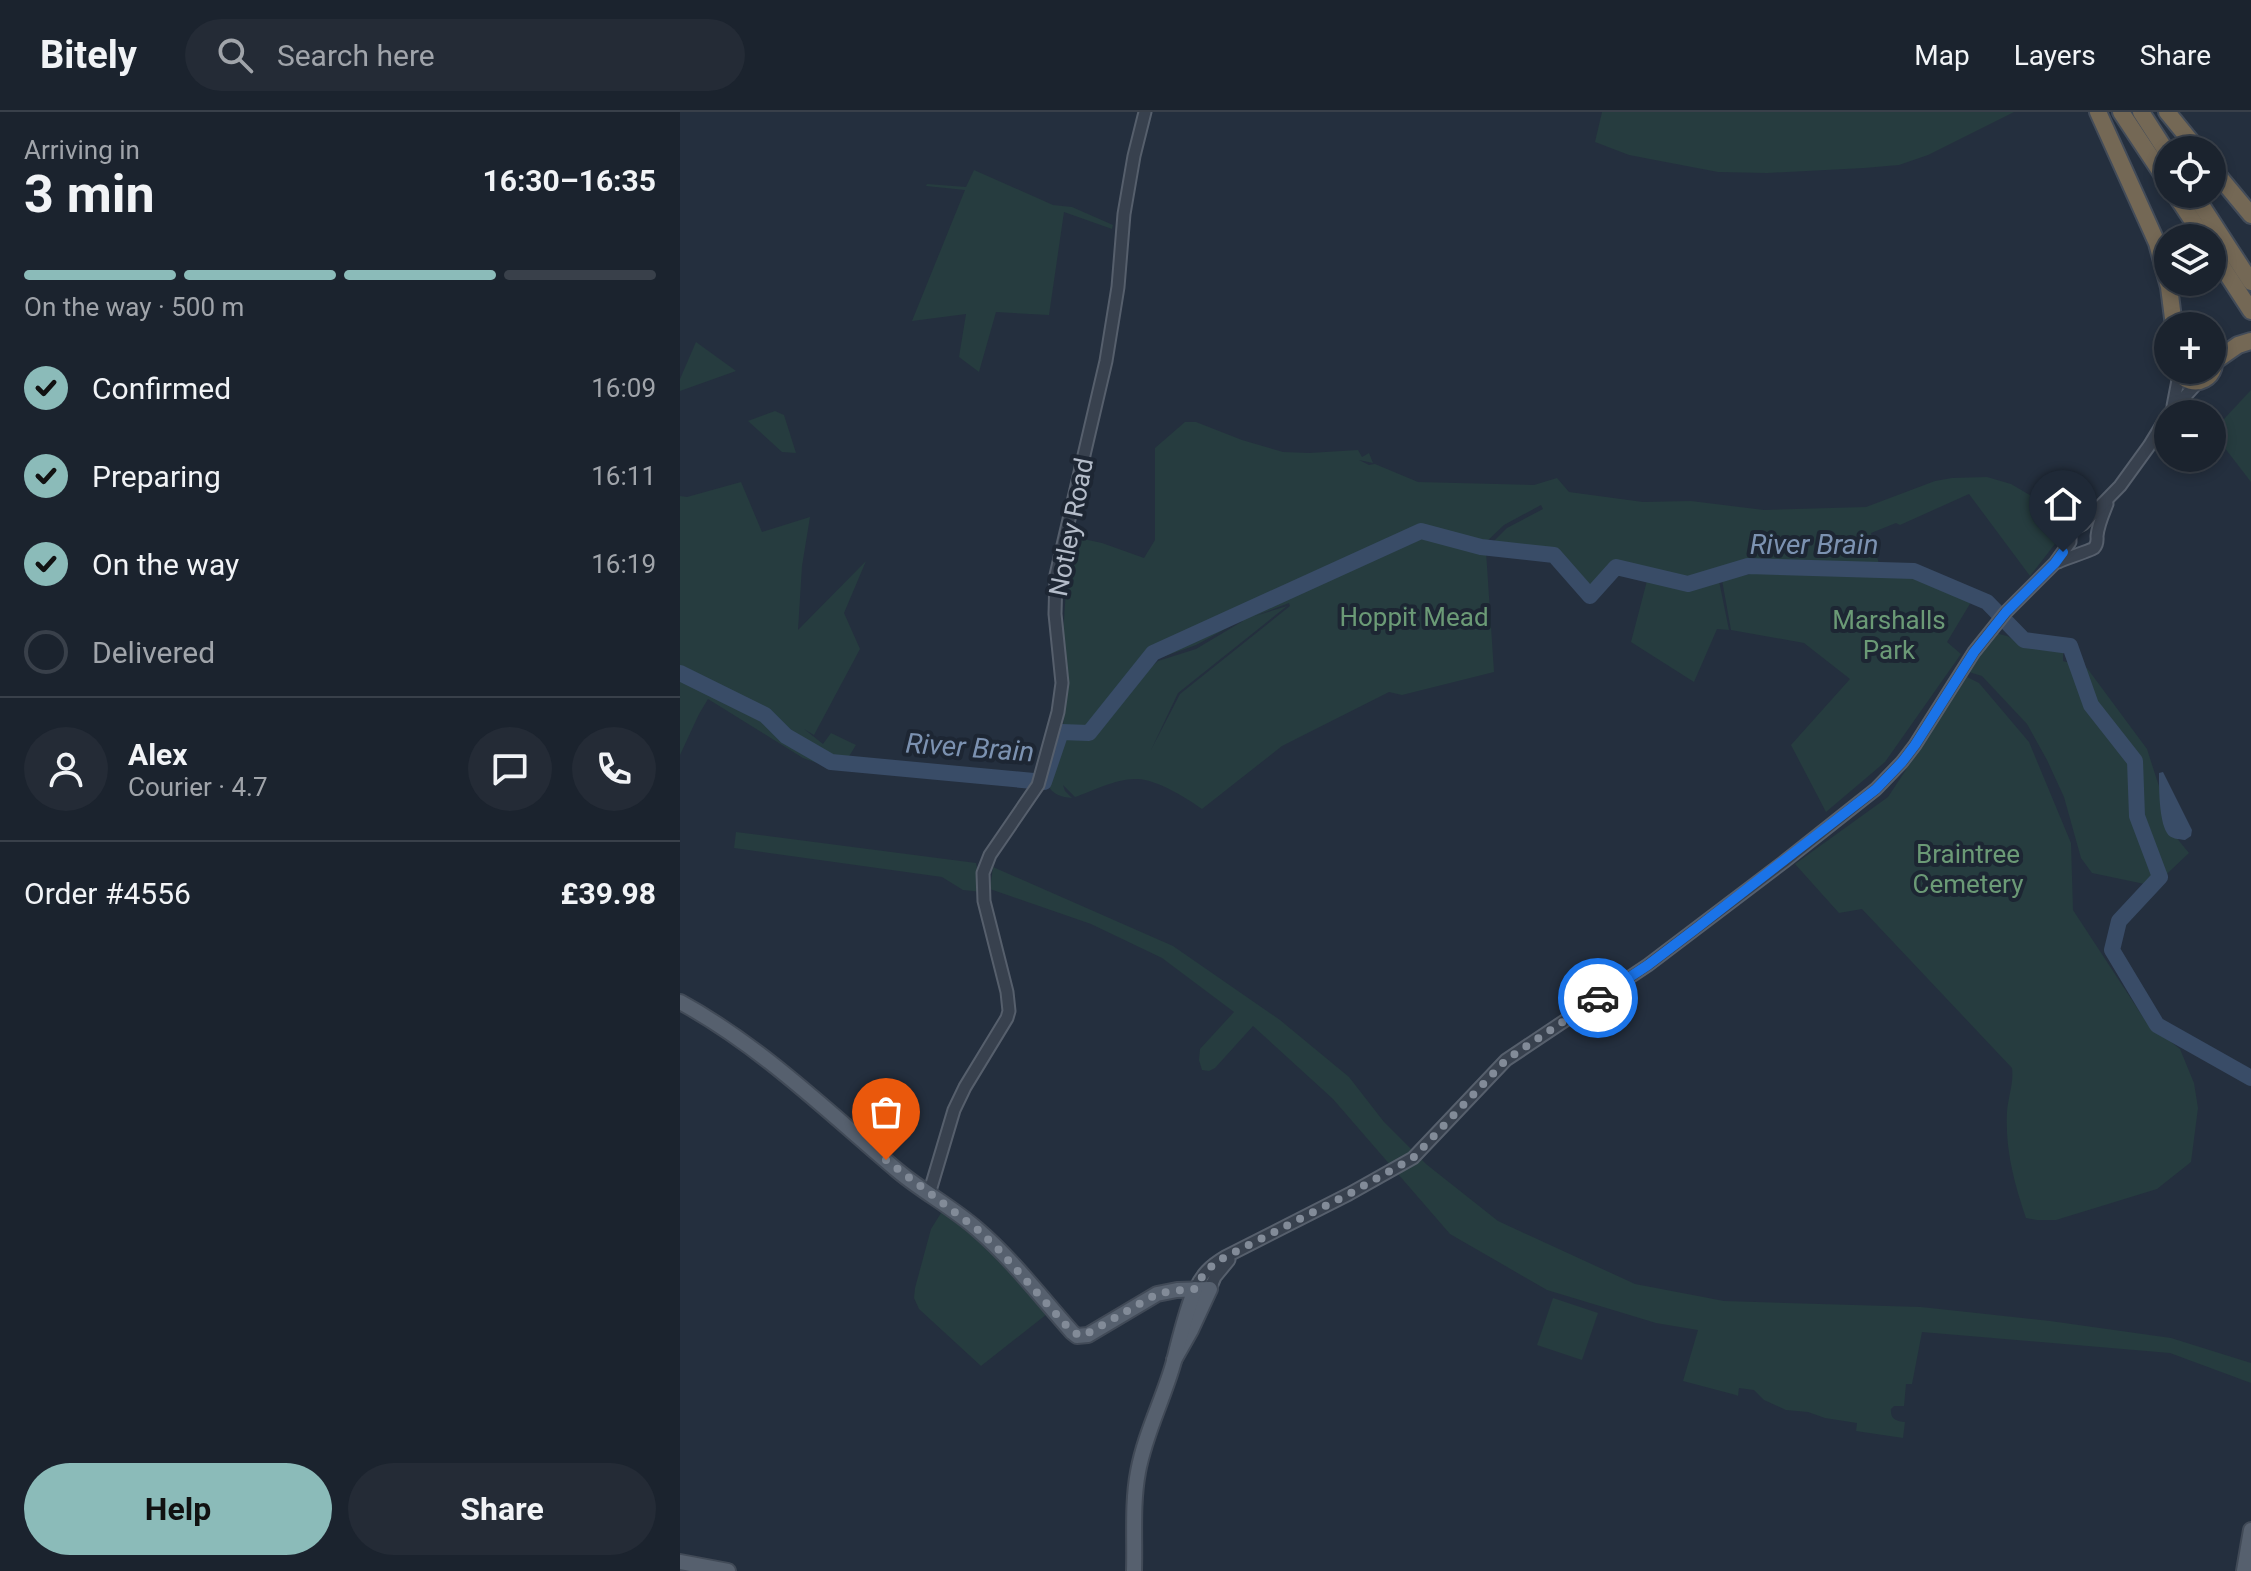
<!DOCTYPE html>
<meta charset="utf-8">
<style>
body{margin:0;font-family:Roboto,sans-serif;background:#242b36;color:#f1f3f6;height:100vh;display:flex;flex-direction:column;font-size:30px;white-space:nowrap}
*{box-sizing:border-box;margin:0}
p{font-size:26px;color:#a0a4aa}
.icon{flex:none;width:44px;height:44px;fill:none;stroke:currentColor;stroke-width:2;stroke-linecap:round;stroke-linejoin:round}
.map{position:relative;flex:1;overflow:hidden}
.panel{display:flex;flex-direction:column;background:#1b232e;width:680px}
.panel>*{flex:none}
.fabs{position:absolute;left:1474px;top:24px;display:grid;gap:16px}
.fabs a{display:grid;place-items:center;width:72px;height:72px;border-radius:50%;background:#1b232e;box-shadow:0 4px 12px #0003,0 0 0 2px #39404a;font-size:40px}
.pin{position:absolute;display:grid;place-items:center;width:68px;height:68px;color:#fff;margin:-82px -34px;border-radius:50% 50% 50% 0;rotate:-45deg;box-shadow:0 0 8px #0007}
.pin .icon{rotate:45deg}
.courier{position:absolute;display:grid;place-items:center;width:80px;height:80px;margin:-40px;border:6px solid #1a73e8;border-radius:50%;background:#fff;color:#222;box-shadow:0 2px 10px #0007}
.headline em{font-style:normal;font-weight:700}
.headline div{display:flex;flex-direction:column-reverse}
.headline{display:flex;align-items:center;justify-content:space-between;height:136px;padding:0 24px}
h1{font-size:52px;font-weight:700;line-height:60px}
.bar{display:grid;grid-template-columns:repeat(4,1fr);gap:12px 8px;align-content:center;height:96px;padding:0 24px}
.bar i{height:10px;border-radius:6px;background:#39404a}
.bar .current{background:#8bbbb9}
.bar p{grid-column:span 4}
.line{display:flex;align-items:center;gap:20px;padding:0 24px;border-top:2px solid #39404a}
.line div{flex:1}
.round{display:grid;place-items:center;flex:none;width:84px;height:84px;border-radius:42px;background:#242b36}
ol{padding:0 24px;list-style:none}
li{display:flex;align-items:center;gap:24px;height:88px}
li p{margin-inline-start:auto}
li .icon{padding:8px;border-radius:50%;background:#8bbbb9;color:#111;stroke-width:4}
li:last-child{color:#a0a4aa}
li i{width:44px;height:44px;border:4px solid #39404a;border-radius:50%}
.primary-button{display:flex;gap:16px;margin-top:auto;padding:16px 24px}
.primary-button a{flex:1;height:92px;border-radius:48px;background:#8bbbb9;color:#111;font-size:32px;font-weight:700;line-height:92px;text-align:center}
.primary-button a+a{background:#242b36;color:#f1f3f6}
header{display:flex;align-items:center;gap:48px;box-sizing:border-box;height:112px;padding:0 40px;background:#1b232e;border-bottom:2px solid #39404a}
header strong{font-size:38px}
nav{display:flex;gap:44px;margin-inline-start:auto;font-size:28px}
.search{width:560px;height:72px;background:#242b36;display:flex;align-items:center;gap:20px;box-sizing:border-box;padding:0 28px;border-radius:44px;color:#a0a4aa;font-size:30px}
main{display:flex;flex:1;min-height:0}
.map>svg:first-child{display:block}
.green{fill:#263c3f;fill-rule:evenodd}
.water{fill:#394c67}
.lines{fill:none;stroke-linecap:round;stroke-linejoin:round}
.river{stroke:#394c67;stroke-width:16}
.minor-casing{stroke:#565f6c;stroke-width:15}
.major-casing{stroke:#414a57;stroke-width:18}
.highway-casing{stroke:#434c59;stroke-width:20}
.minor{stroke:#38414e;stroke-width:11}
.major{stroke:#56606e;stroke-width:14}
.highway{stroke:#746855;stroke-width:16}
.done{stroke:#828b98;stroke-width:8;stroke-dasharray:0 14.4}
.route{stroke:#1a73e8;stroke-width:10}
.labels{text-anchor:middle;stroke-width:8;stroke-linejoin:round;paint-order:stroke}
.street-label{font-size:26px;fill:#b4bcc9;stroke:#1d2633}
.park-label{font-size:26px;fill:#6b9a76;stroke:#1d2633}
.water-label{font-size:28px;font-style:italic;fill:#7c92b1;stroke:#1d2633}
</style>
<header>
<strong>Bitely</strong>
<div class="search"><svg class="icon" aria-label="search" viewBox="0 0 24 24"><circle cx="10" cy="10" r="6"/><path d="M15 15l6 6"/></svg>Search here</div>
<nav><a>Map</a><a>Layers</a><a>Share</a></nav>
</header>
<main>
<section class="panel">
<div class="headline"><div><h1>3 min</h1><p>Arriving in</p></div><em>16:30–16:35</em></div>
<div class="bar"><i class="current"></i><i class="current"></i><i class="current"></i><i></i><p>On the way · 500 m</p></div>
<ol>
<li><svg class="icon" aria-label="check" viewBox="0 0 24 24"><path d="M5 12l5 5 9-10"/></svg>Confirmed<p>16:09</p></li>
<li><svg class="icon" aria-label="check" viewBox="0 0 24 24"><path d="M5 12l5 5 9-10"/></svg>Preparing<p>16:11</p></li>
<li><svg class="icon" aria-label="check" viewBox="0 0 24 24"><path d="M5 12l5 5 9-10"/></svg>On the way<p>16:19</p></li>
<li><i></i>Delivered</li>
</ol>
<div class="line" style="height:144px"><a class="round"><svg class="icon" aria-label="person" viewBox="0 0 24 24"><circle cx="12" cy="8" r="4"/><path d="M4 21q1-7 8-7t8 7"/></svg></a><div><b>Alex</b><p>Courier · 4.7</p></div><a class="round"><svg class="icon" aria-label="chat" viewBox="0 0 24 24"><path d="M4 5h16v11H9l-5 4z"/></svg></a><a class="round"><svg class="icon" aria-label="phone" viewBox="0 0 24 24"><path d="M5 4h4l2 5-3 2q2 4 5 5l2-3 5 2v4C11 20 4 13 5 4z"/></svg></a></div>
<div class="line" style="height:104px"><div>Order #4556</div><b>£39.98</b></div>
<div class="primary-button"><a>Help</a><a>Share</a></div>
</section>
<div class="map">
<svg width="1571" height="1459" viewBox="0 0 1571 1459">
<rect width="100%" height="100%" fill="#242f3e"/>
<g class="green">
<polygon points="922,0 1334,0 1248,43 1219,53 1184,56 1087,61 1038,60 949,43 915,30"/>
<polygon points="294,58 373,93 392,95 433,113 432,117 384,100 369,203 316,200 299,260 279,245 286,202 232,209 285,78 246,74 247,72 286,75"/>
<polygon points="16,230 56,259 0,279 0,267"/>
<polygon points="1571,278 1571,370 1541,331 1532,327 1532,320"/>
<polygon points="95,299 104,303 116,341 102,340 68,309"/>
<polygon points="505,310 516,310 562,328 603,340 629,341 678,338 682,345 689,341 693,351 679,348 689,353 695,352 738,370 854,373 877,366 889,380 963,390 1011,389 1084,398 1186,395 1255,369 1272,366 1307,365 1331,372 1353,385 1383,410 1385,419 1350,464 1289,382 1220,413 1216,411 1191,421 1199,452 1067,450 1037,459 1049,518 1037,517 1014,570 951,530 969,461 934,453 911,480 874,441 810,433 827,416 863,397 861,393 824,413 804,432 741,416 473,539 407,619 383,616 386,575 383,523 386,477 394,425 422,431 464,446 475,428 475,336"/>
<polygon points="61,370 82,420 130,405 122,454 118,518 186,449 164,501 180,537 134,623 124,617 143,632 151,621 176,633 160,659 123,646 28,587 19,602 0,643 0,384 7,385"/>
<path d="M741,419L806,439L814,560L722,583L709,580L602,634L522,697C505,685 478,668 457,667C437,666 413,679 395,685L383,673L385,679L392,686C381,685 373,683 367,672L384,624L410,623L476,542L626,479ZM609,491L610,494L500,582L471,638L498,581L607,494L575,504ZM560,509H563L516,537L478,549L466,560L477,547L516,533Z"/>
<polygon points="1075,461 1232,465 1291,490 1267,530 1281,542 1205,650 1146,700 1111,633 1170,567 1124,531 1051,518 1042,468"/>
<polygon points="1315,521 1327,524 1344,533 1383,538 1383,549 1407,556 1467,637 1495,724 1509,741 1474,774 1412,761 1401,746 1384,685 1367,648 1347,612 1302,564 1289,560"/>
<path d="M1287,565L1299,571L1349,630L1391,731L1393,798L1467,911L1500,937L1514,971L1518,996L1511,1050L1477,1077L1376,1108H1357L1346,1106C1334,1071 1325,1037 1327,1000C1328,985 1334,971 1332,956L1182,797L1159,801L1115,752L1208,685Z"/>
<polygon points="56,720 296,751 302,780 283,778 262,765 54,736"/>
<path d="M313,755L493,834L600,908L669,965L704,1010L746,1052L818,1109L955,1172L1044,1189L1241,1195L1370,1209L1491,1226L1571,1251V1271L1490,1241L1242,1220L1232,1272H1226L1224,1294H1214L1211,1297C1210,1308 1217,1309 1225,1310L1223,1326L1176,1319L1177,1311L1145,1306L1128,1300L1106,1298L1084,1288L1074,1278L1059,1276L1058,1284L1056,1283L1003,1269L1018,1218L976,1211L867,1178L770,1122L653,987L573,914L535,956L529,959L522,958L519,948L520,937L554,900L482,846L411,812L310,777Z"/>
<polygon points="267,1100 300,1127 367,1202 301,1254 239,1197 234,1186 235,1176 251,1117 261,1101"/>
<polygon points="873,1186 918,1201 902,1248 857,1233"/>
</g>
<path class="water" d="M1483,660L1512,718L1511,724L1505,728C1499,727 1490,727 1487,721C1479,708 1479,676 1479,661Z"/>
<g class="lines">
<polyline class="river" points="0,561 85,603 106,624 151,650 364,670 381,620 409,621 473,541 741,419 801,435 874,443 910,484 936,455 1008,472 1068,454 1234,459 1307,490 1344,528 1390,534 1411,593 1455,649 1457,704 1480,765 1439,809 1432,838 1477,913 1571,966"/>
<defs>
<g id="minor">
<polyline points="1493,294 1499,263"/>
<polyline points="1489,302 1519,269"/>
<path d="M1378,450C1384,447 1412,438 1414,436C1418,432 1417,428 1417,424C1418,413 1423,402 1427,392"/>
<polyline points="249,1082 274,998 285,975 327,906 329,899 327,880 304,789 303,761 310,743 358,673 378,600 382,571 375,502 376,463 426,249 438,175 444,102 454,44 465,0"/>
<path d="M515,1177C522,1162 530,1154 545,1145L669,1082L733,1046L826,948L968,853L1105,749L1196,677L1222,650L1235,633L1294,540L1326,500L1375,451L1390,430V423L1393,417L1403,412L1440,374L1469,334L1488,303"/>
<polyline points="530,1177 535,1165 549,1148"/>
</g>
<g id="major">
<path d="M0,890C81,934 148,1000 218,1059C243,1080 272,1095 297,1117C332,1147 361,1185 392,1220L397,1224L408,1223L477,1182L497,1178L530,1177L511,1218L494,1248"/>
<polyline points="0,1450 48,1459"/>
<path d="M454,1459C455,1426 452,1392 458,1360C465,1321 484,1286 494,1249C500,1224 506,1201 515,1177"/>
<polyline points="1564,1459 1571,1418"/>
</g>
<g id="highway">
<polyline points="1418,0 1477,131 1489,175 1494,214"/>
<polyline points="1441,0 1488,71"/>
<polyline points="1461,0 1488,42"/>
<polyline points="1487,0 1518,38"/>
<polyline points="1532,56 1571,103"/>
<polyline points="1495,82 1524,126"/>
<polyline points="1514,82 1571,170"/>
<polyline points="1532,139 1571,199"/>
<polyline points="1535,249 1558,233 1571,229"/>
<path d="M1496,258C1513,282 1543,265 1532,238"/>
</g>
</defs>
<use href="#minor" class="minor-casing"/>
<use href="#major" class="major-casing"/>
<use href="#highway" class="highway-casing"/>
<use href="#minor" class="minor"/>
<use href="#major" class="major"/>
<use href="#highway" class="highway"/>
</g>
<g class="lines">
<path class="done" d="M206,1048L297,1117L318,1137L392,1220L403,1224L477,1182L491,1179L515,1177C522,1162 530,1154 545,1145L669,1082L733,1046L826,948L918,886"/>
<polyline class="route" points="918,886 968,853 1018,815 1196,677 1222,650 1235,633 1294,540 1326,500 1375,451 1383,440"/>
</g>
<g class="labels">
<g class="street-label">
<text transform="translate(391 415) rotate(-79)" y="9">Notley Road</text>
</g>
<g class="park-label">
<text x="734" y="514">Hoppit Mead</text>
<text x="1209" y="517">Marshalls<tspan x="1209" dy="30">Park</tspan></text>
<text x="1288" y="751">Braintree<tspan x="1288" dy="30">Cemetery</tspan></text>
</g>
<g class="water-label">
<text x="1134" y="442">River Brain</text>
<text transform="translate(290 635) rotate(4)" y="10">River Brain</text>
</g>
</g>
</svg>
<div class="fabs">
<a><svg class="icon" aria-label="locate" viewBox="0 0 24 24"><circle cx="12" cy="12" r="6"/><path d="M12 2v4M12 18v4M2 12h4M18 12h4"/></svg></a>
<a><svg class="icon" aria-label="layers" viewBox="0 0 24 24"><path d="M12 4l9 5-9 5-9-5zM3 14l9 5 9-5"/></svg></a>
<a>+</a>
<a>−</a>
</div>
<div class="pin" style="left:206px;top:1048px;background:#ea580c"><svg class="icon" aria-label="bag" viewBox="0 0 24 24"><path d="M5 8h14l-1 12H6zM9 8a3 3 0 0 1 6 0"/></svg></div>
<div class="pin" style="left:1383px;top:440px;background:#1f2937"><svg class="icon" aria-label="home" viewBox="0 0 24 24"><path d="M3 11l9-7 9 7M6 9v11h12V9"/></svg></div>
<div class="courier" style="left:918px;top:886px"><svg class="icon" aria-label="car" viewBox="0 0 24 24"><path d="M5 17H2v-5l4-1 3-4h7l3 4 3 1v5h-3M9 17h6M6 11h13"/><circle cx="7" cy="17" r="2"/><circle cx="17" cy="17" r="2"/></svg></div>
</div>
</main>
